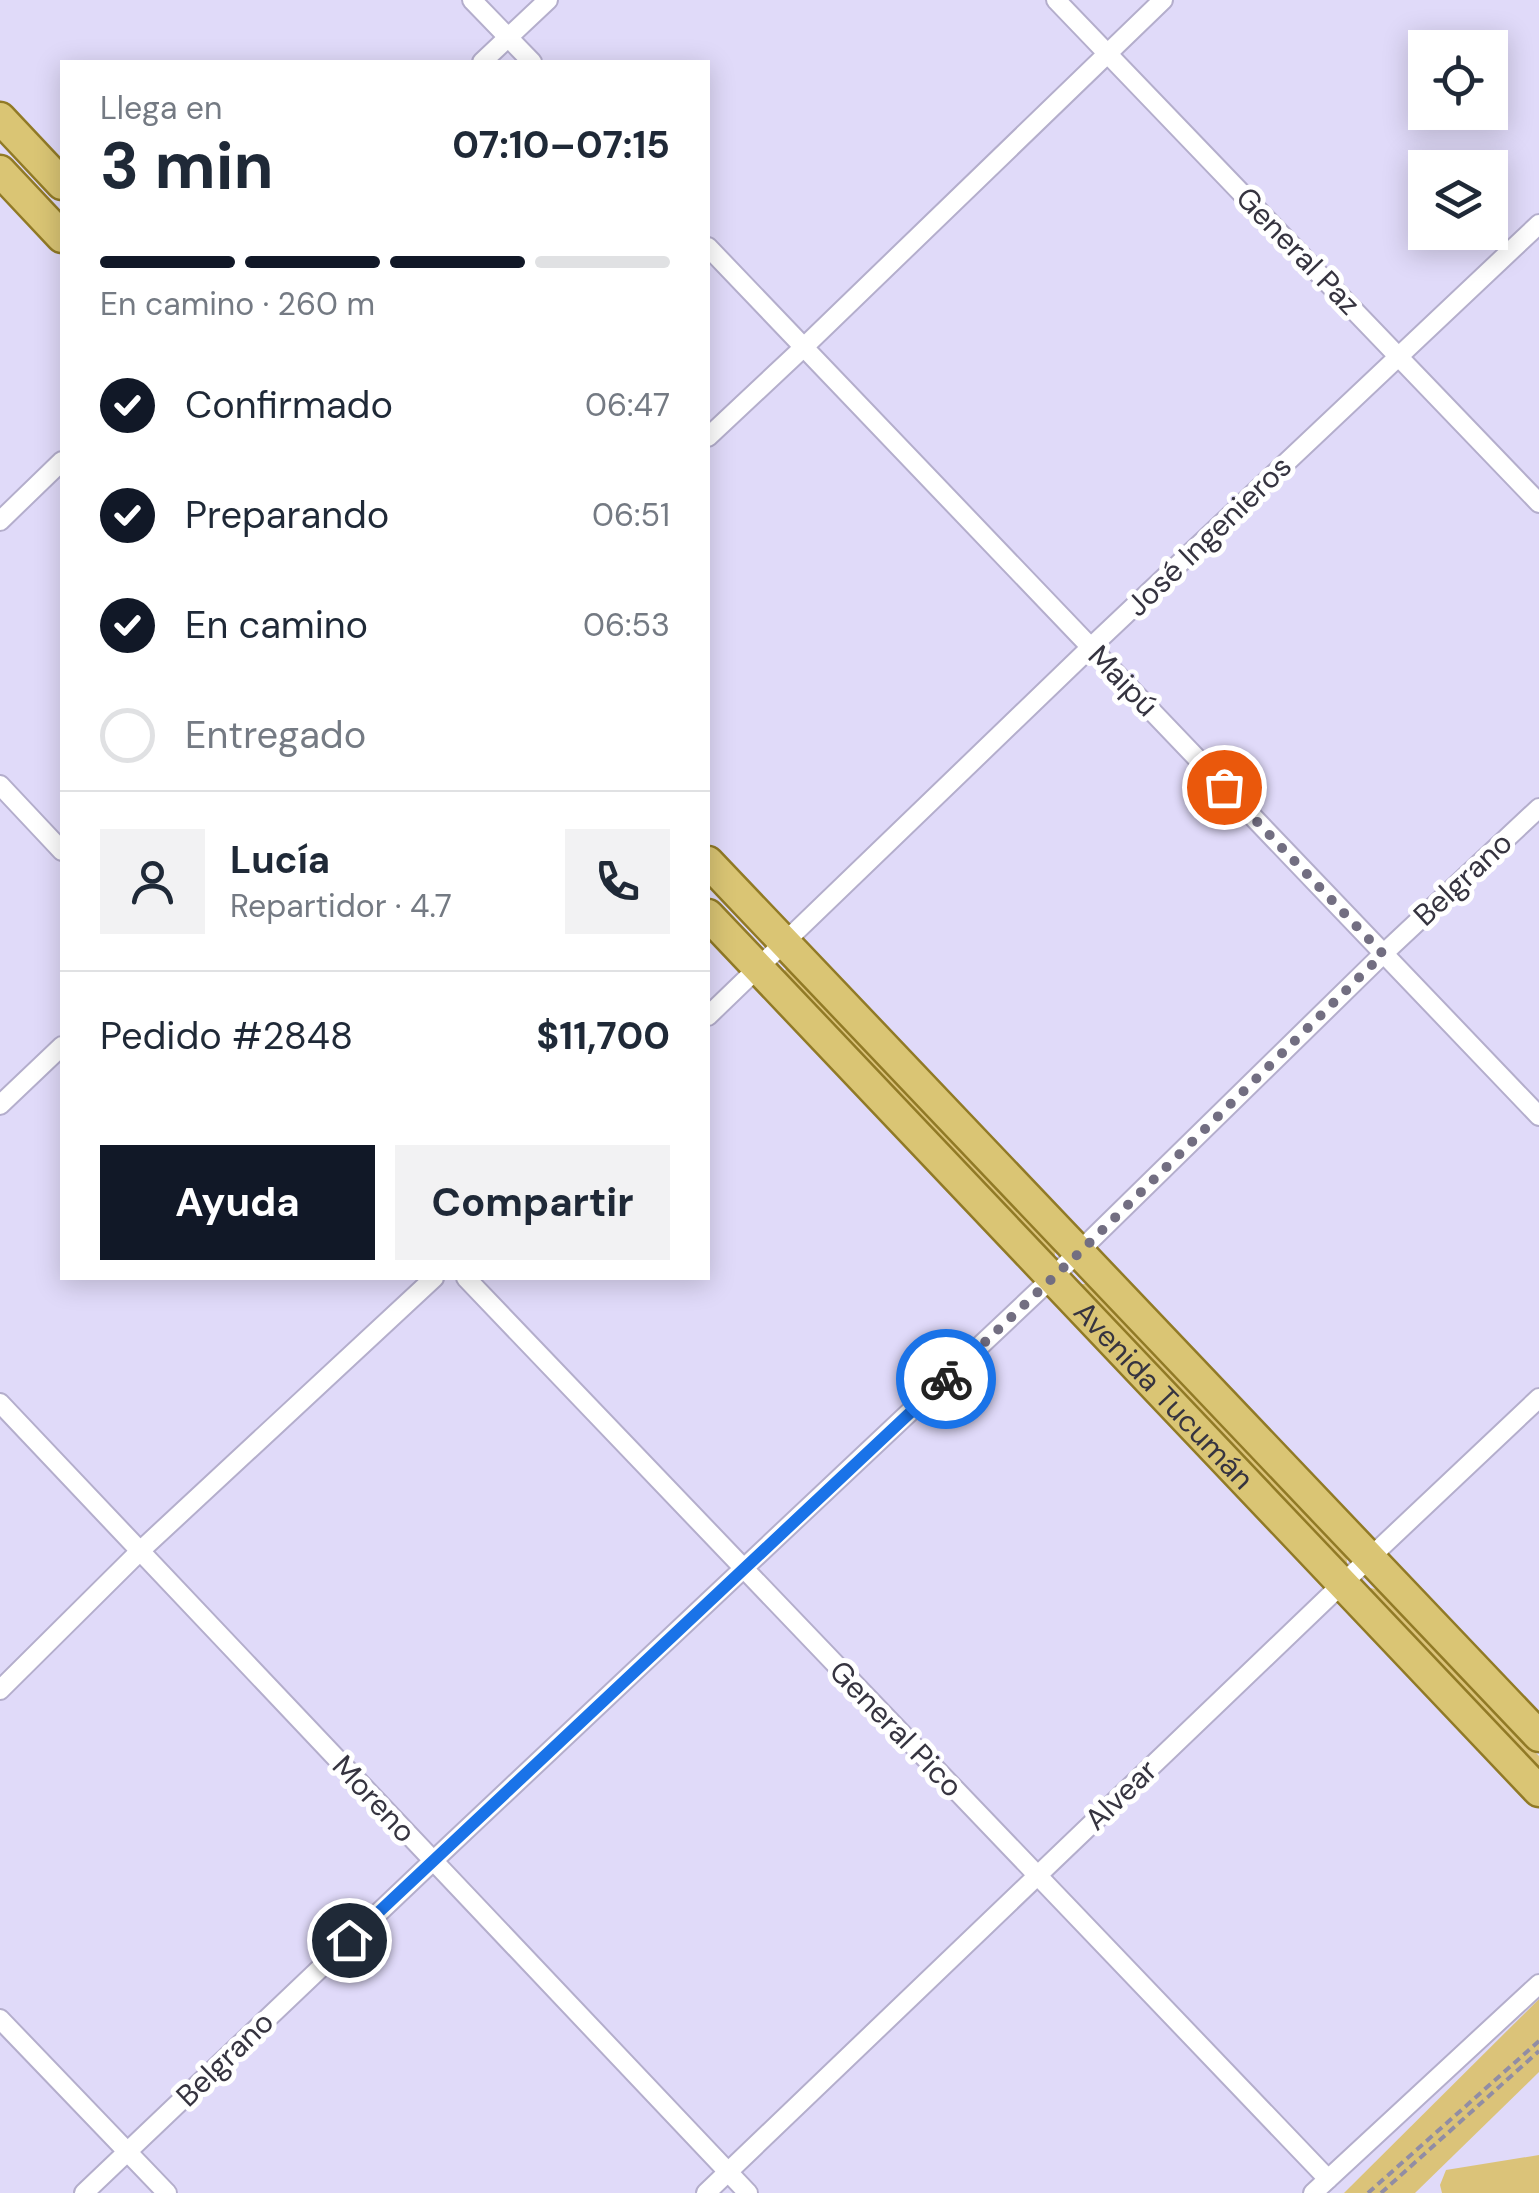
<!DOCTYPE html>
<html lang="es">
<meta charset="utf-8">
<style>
body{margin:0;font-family:"DM Sans",sans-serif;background:#f2f2f3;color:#1f2937;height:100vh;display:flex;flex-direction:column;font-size:38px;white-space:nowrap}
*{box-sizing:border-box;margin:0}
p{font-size:32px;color:#747a83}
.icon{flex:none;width:55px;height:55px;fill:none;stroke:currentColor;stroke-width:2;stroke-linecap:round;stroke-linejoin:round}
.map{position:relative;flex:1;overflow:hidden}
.drawer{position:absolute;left:60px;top:60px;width:650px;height:1220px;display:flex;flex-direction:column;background:#fff;border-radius:0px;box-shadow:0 5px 25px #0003}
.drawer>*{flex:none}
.controls{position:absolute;left:1408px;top:30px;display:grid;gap:20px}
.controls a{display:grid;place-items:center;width:100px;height:100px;border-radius:0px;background:#fff;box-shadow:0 5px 25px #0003;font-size:50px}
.pin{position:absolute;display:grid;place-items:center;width:85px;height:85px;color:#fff;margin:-42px;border:5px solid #fff;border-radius:50%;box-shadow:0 2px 10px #0007}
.courier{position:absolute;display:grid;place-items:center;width:100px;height:100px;margin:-50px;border:8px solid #1a73e8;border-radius:50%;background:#fff;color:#222;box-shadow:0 2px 12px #0007}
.headline em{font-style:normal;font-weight:700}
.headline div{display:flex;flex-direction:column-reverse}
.headline{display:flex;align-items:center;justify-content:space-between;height:170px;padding:0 40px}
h1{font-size:65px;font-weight:700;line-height:75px}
.bar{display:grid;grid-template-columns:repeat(4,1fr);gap:15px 10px;align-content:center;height:120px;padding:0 40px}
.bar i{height:12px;border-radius:8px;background:#e0e1e3}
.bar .active{background:#111827}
.bar p{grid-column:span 4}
.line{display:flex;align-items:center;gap:25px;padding:0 40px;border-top:2px solid #e0e1e3}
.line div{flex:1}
.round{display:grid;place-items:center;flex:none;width:105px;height:105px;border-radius:0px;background:#f2f2f3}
ol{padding:0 40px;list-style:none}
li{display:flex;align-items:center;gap:30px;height:110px}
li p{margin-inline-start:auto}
li .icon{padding:10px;border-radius:50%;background:#111827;color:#fff;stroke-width:4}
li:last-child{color:#747a83}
li i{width:55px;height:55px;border:5px solid #e0e1e3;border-radius:50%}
.primary-button{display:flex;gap:20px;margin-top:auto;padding:20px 40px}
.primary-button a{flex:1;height:115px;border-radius:0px;background:#111827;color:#fff;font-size:40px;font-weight:700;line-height:115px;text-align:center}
.primary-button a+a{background:#f2f2f3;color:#1f2937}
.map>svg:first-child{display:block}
.green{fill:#dbc379}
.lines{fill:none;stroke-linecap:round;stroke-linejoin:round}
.street-casing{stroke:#b4aecc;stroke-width:22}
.primary-casing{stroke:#917a26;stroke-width:35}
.path{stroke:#918da4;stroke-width:4;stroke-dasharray:8 5;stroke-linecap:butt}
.street{stroke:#fff;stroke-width:18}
.primary{stroke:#dac574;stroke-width:30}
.done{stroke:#726e81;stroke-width:10;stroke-dasharray:0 18}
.route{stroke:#1a73e8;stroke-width:12}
.labels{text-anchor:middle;stroke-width:10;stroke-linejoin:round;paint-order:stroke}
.street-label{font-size:30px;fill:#363440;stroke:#fff}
</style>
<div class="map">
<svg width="1539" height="2193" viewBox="0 0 1539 2193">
<rect width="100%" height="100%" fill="#e0daf9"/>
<g class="green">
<polygon points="786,969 791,969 1054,1245 1055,1255 1048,1262 780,978"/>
<polygon points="1079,1284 1090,1284 1346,1551 1347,1563 1335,1564 1077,1298"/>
<polygon points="1371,1588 1382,1591 1539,1756 1539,1778 1370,1598"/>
<polygon points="1539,1999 1539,2072 1415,2193 1344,2193"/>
<polygon points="1539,2155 1539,2193 1442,2193 1440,2185 1446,2170"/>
</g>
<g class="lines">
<defs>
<g id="street">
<polyline points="472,0 532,62"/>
<polyline points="1056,0 1539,503"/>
<polyline points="482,62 548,0"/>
<polyline points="708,247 1539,1116"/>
<polyline points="708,437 804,347 1163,0"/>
<polyline points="0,521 62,461"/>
<polyline points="0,785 62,851"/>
<polyline points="708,1016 1091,647 1539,224"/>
<polyline points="0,1105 62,1046"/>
<polyline points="466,1278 1328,2179"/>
<polyline points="0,1403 748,2193"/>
<polyline points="0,1690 140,1551 434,1278"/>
<polyline points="0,2019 167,2193"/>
<polyline points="84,2193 433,1861 1052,1278 1383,954 1539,808"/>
<polyline points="706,2193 1342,1584 1539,1398"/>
<polyline points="1313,2193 1539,1984"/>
</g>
<g id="primary">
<polyline points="0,118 62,184"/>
<polyline points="0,171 62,237"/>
<polyline points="708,862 1539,1736"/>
<path id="s1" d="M708,915L1539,1791"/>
</g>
</defs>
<use href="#street" class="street-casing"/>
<use href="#primary" class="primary-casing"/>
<g class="path">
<polyline points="1368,2193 1539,2041"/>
<polyline points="1381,2193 1539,2051"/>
</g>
<use href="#street" class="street"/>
<use href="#primary" class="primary"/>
</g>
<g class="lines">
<polyline class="done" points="946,1379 1079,1253 1383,954 1224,787"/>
<polyline class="route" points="349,1940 946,1379"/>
</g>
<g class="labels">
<g class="street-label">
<text transform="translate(1298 251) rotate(46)" y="10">General Paz</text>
<text transform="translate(1209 536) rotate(-44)" y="10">José Ingenieros</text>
<text transform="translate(1123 681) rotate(46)" y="10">Maipú</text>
<text transform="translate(1463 879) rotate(-43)" y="10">Belgrano</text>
<text dy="10" stroke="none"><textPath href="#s1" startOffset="662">Avenida Tucumán</textPath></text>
<text transform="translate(896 1729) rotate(46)" y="10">General Pico</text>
<text transform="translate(1121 1795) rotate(-44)" y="10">Alvear</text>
<text transform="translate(374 1799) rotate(47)" y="10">Moreno</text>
<text transform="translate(225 2059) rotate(-44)" y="10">Belgrano</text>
</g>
</g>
</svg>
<div class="controls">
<a><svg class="icon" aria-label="locate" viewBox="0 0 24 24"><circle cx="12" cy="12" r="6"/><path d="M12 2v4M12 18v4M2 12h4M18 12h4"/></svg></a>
<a><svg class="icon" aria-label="layers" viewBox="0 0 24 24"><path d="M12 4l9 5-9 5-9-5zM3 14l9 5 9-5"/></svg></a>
</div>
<div class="pin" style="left:1224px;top:787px;background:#ea580c"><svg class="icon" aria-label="bag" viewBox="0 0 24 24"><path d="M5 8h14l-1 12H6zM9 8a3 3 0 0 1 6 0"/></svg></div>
<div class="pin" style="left:349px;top:1940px;background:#1f2937"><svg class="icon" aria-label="home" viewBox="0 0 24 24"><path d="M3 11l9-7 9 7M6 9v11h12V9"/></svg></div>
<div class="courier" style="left:946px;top:1379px"><svg class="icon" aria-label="bike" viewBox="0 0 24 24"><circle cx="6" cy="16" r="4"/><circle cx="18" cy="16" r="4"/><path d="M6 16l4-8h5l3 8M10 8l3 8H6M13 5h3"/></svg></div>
<section class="drawer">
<div class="headline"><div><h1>3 min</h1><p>Llega en</p></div><em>07:10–07:15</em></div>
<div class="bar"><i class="active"></i><i class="active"></i><i class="active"></i><i></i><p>En camino · 260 m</p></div>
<ol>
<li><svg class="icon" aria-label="check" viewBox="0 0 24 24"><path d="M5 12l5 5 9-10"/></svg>Confirmado<p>06:47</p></li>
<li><svg class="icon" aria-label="check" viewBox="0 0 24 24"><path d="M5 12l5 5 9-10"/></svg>Preparando<p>06:51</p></li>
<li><svg class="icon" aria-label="check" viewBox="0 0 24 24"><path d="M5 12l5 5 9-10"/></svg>En camino<p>06:53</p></li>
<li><i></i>Entregado</li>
</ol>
<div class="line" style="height:180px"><a class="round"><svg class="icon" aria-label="person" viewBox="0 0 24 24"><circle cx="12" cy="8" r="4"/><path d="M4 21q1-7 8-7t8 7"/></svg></a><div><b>Lucía</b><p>Repartidor · 4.7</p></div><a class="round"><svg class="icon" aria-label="phone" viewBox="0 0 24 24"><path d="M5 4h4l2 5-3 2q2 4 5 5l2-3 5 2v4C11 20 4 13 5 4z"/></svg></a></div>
<div class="line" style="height:130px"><div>Pedido #2848</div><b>$11,700</b></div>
<div class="primary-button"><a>Ayuda</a><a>Compartir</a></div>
</section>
</div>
